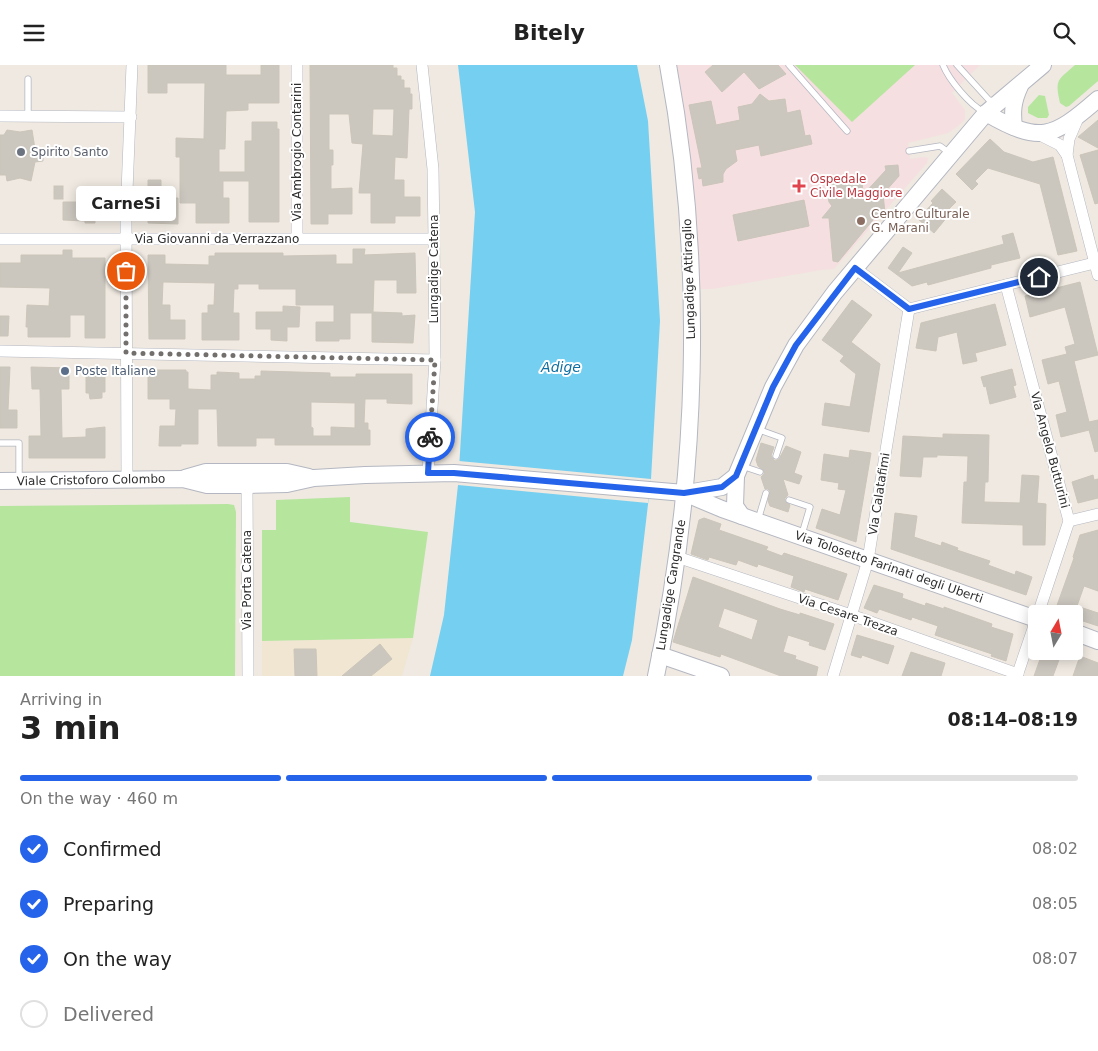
<!DOCTYPE html>
<meta charset="utf-8">
<style>
body{margin:0;font-family:"DejaVu Sans",sans-serif;background:#f2f2f2;color:#222;height:100vh;display:flex;flex-direction:column;font-size:19px;white-space:nowrap}
*{box-sizing:border-box;margin:0}
p{font-size:16px;color:#767676}
.icon{flex:none;width:28px;height:28px;fill:none;stroke:currentColor;stroke-width:2;stroke-linecap:round;stroke-linejoin:round}
.map{position:relative;height:611px;overflow:hidden}
.details{display:flex;flex-direction:column;background:#fff;flex:1}
.details>*{flex:none}
.needle{width:32px;rotate:10deg}
.tools{position:absolute;left:1028px;top:540px;display:grid;gap:10px}
.tools a{display:grid;place-items:center;width:55px;height:55px;border-radius:5px;background:#fff;box-shadow:0 2px 12px #0003;font-size:25px}
.pin{position:absolute;display:grid;place-items:center;width:42px;height:42px;color:#fff;margin:-21px;border:2px solid #fff;border-radius:50%;box-shadow:0 1px 5px #0007}
.courier{position:absolute;display:grid;place-items:center;width:50px;height:50px;margin:-25px;border:4px solid #2563eb;border-radius:50%;background:#fff;color:#222;box-shadow:0 1px 6px #0007}
.bubble{position:absolute;height:35px;border-radius:5px;background:#fff;box-shadow:0 2px 12px #0003;font-size:16px;font-weight:600;line-height:35px;text-align:center}
.summary em{font-style:normal;font-weight:600}
.summary div{display:flex;flex-direction:column-reverse}
.summary{display:flex;align-items:center;justify-content:space-between;height:85px;padding:0 20px}
h1{font-size:32px;font-weight:600;line-height:38px}
.bar{display:grid;grid-template-columns:repeat(4,1fr);gap:8px 5px;align-content:center;height:60px;padding:0 20px}
.bar i{height:6px;border-radius:4px;background:#e0e0e0}
.bar .active{background:#2563eb}
.bar p{grid-column:span 4}
ol{padding:0 20px;list-style:none}
li{display:flex;align-items:center;gap:15px;height:55px}
li p{margin-inline-start:auto}
li .icon{padding:5px;border-radius:50%;background:#2563eb;color:#fff;stroke-width:4}
li:last-child{color:#767676}
li i{width:28px;height:28px;border:2px solid #e0e0e0;border-radius:50%}
header{display:flex;justify-content:space-between;align-items:center;height:65px;padding:0 20px;background:#fff;font-size:22px;font-weight:600}
.map>svg:first-child{display:block}
.education{fill:#f0e6d1}
.medical{fill:#f5dfe0}
.green{fill:#b6e59e}
.water{fill:#75cff0}
.pier{fill:#efe9e1}
.building{fill:#cbc7bf;stroke:#cbc5ba;fill-rule:evenodd}
.lines{fill:none;stroke-linecap:round;stroke-linejoin:round}
.lane-casing{stroke:#b4b7c1;stroke-width:7}
.street-casing{stroke:#b4b7c1;stroke-width:12}
.secondary-casing{stroke:#b4b7c1;stroke-width:18}
.lane{stroke:#fff;stroke-width:5.5}
.street{stroke:#fff;stroke-width:11}
.secondary{stroke:#fff;stroke-width:16}
.done{stroke:#726f6d;stroke-width:5;stroke-dasharray:0 9}
.route{stroke:#2563eb;stroke-width:6}
.worship-dot{fill:#6b7280;stroke:#fff;stroke-width:2}
.health-dot{fill:#e0444e;stroke:#fff;stroke-width:2}
.education-dot{fill:#8d6e63;stroke:#fff;stroke-width:2}
.service-dot{fill:#5c6f8a;stroke:#fff;stroke-width:2}
.labels{text-anchor:middle;stroke-width:4;stroke-linejoin:round;paint-order:stroke}
.worship-label{font-size:12px;fill:#5b616d;stroke:#fff;text-anchor:start}
.street-label{font-size:12px;fill:#2e2e2e;stroke:#fff}
.health-label{font-size:12px;fill:#be3a42;stroke:#fff;text-anchor:start}
.education-label{font-size:12px;fill:#785e54;stroke:#fff;text-anchor:start}
.service-label{font-size:12px;fill:#4e5e75;stroke:#fff;text-anchor:start}
.water-label{font-size:14px;font-style:italic;fill:#0d6fa3;stroke:#fff}
</style>
<header><svg class="icon" aria-label="menu" viewBox="0 0 24 24"><path d="M4 6h16M4 12h16M4 18h16"/></svg>Bitely<svg class="icon" aria-label="search" viewBox="0 0 24 24"><circle cx="10" cy="10" r="6"/><path d="M15 15l6 6"/></svg></header>
<div class="map">
<svg width="1098" height="611" viewBox="0 0 1098 611">
<rect width="100%" height="100%" fill="#efe9e1"/>
<polygon class="education" points="413,573 402,611 262,611 262,576"/>
<polygon class="medical" points="676,0 980,0 952,28 965,45 965,54 958,61 948,68 908,78 910,94 924,92 928,93 927,98 834,204 821,205 712,224 696,224 689,76"/>
<g class="green">
<polygon points="795,0 915,0 852,57"/>
<path d="M1075,0H1098V16L1069,41L1066,42L1060,38C1055,14 1057,16 1075,0Z"/>
<polygon points="1039,30 1045,31 1049,50 1047,53 1038,53 1028,48 1028,42"/>
<polygon points="350,432 350,457 428,467 413,573 262,576 262,465 276,465 276,435"/>
<polygon points="228,439 234,440 236,447 235,611 0,611 0,441"/>
</g>
<polygon class="water" points="458,0 637,0 648,56 660,256 651,414 632,575 623,611 430,611 444,550 458,420 475,147"/>
<polygon class="pier" points="459,396 651,414 648,438 458,420"/>
<g class="building">
<polygon points="148,0 226,0 226,10 261,10 261,0 279,0 279,38 248,38 248,45 226,46 225,84 219,84 219,107 245,107 245,76 252,76 252,57 277,57 277,64 279,64 279,157 249,157 249,116 223,116 223,133 229,133 229,158 196,158 196,138 180,138 180,92 176,92 176,73 204,74 205,18 167,18 167,28 148,28"/>
<path d="M310,0H393V3H397V11H401V15H404V23H410V29H412V44H409L407,93L395,92L394,115H404V132H420V151H395V158H371V128H359L363,79L352,78L349,49H329V85H333V100H331V124L352,123V149H328V159H311ZM373,44H394L393,71L372,70Z"/>
<polygon points="713,0 778,0 786,9 759,24 744,7 722,27 705,7"/>
<polygon points="760,29 769,36 785,34 787,48 800,45 805,71 810,70 812,79 761,91 759,80 735,85 737,96 726,104 723,109 723,117 703,121 702,113 699,114 697,103 702,103 689,40 711,36 716,60 740,55 738,42 752,39"/>
<polygon points="1098,55 1098,83 1078,72"/>
<polygon points="7,65 20,67 32,65 35,84 43,84 43,96 35,97 31,116 20,113 7,116 6,110 0,110 0,70 4,70"/>
<polygon points="990,74 1004,87 1033,97 1053,92 1077,186 1058,190 1040,119 988,103 975,116 978,119 972,125 956,109"/>
<polygon points="1098,85 1098,138 1095,139 1080,90"/>
<polygon points="898,100 899,111 883,129 885,148 878,149 838,197 833,196 829,153 822,153 832,141 829,137 828,131 830,123 828,121 842,114 862,114 863,130 886,105 885,101"/>
<polygon points="148,115 161,115 161,133 178,133 178,159 148,158"/>
<rect x="54" y="121" width="9" height="13"/>
<polygon points="942,124 956,137 945,148 948,151 934,168 918,154 933,138 931,136"/>
<polygon points="84,132 106,132 105,145 95,145 95,158 85,158 85,156 63,155 63,137 84,137"/>
<polygon points="804,135 809,161 738,176 733,150"/>
<polygon points="1013,168 1020,193 991,200 991,203 928,220 927,217 912,221 888,203 903,182 912,188 898,208 1004,179 1002,171"/>
<polygon points="353,184 365,184 364,190 415,188 416,228 397,228 397,215 374,215 373,247 402,248 402,251 415,250 413,278 372,277 372,248 350,248 350,274 339,274 339,276 316,276 316,257 334,257 334,240 296,240 296,224 259,224 259,219 238,219 238,224 234,224 233,248 239,248 239,275 202,275 202,248 208,248 208,240 214,240 215,218 163,217 162,240 170,240 170,255 185,255 185,274 149,274 148,190 165,190 165,199 209,200 209,191 215,191 215,188 283,188 283,191 336,190 336,199 353,199"/>
<polygon points="63,185 72,185 72,193 105,193 105,273 85,273 85,250 70,250 70,272 28,272 28,262 26,262 27,240 49,241 50,223 0,222 0,198 21,198 21,190 63,190"/>
<polygon points="1080,217 1098,290 1074,296 1089,357 1098,355 1098,386 1095,387 1089,365 1061,372 1056,350 1067,347 1059,316 1048,319 1042,295 1067,289 1065,282 1075,279 1065,242 1030,252 1025,231"/>
<polygon points="852,235 872,250 851,277 880,299 869,367 822,360 825,338 850,342 856,309 840,296 844,291 822,275"/>
<polygon points="995,239 1006,280 975,288 977,296 963,299 957,267 938,272 936,286 916,283 921,258"/>
<polygon points="283,241 300,242 299,262 287,262 287,276 271,275 271,264 256,264 256,247 283,247"/>
<polygon points="0,251 9,251 8,271 0,271"/>
<polygon points="0,302 10,302 8,345 17,345 17,363 0,363"/>
<polygon points="31,302 69,303 69,324 61,324 62,373 86,372 86,364 105,362 105,393 29,393 29,371 41,371 40,324 32,324"/>
<polygon points="93,304 105,304 105,327 102,327 102,333 90,334 89,328 86,328 86,306 93,306"/>
<polygon points="1012,304 1016,320 1013,321 1016,332 990,339 986,321 984,322 981,312"/>
<path d="M148,305H186V307H188V324L211,325V310H217V307L239,308V314H255V311H261V306L330,308V312H356V309H412V339L387,338V334H365L364,358H368V365H370V380H275V373H256V381H218L217,344H198V379H181V381H159L160,361H175L176,344H170V334H148ZM311,337L355,338V363L331,362V371H313V363L311,362Z"/>
<polygon points="943,369 989,370 988,417 985,417 984,437 1020,438 1022,410 1039,411 1037,438 1046,439 1045,480 1023,480 1023,460 962,458 964,417 967,417 968,391 937,390 937,392 923,392 921,412 900,411 903,371 943,373"/>
<polygon points="761,378 774,382 771,391 775,396 779,394 786,381 801,387 794,408 802,411 799,419 783,414 788,430 785,433 785,436 790,440 788,447 770,441 768,436 770,426 768,424 765,424 761,412 764,409 764,406 758,401 756,395"/>
<polygon points="850,385 871,388 856,477 816,463 822,444 840,450 846,425 838,424 839,418 821,415 824,389 849,393"/>
<polygon points="1093,410 1094,415 1098,414 1098,433 1078,438 1072,417"/>
<polygon points="895,448 917,451 914,472 941,481 942,477 958,483 957,485 990,496 988,500 1015,510 1016,506 1032,512 1026,530 891,484"/>
<polygon points="704,453 721,459 719,465 768,482 766,485 782,491 784,488 847,509 838,535 805,524 804,527 791,522 794,511 758,499 757,502 738,495 736,500 709,492 708,495 691,489 699,455"/>
<polygon points="1098,465 1098,526 1084,521 1077,541 1098,548 1098,561 1074,553 1074,549 1062,549 1055,546 1074,493 1073,492 1080,470"/>
<path d="M693,512L780,544L800,550V548L834,559L825,585L809,580L810,577L788,570L783,587L796,591L795,594L818,602L816,611H781L721,589L720,592L673,577ZM724,543L758,555L752,575L718,562Z"/>
<polygon points="874,520 903,529 902,533 925,541 926,538 944,544 944,542 992,559 991,562 1013,569 1006,596 991,591 992,589 935,570 938,561 912,552 911,555 879,544 877,548 864,543"/>
<polygon points="857,570 894,581 888,599 862,590 861,593 851,590"/>
<polygon points="380,579 392,594 371,611 342,611"/>
<polygon points="294,584 316,584 317,611 295,611"/>
<polygon points="1043,586 1056,586 1055,590 1060,592 1053,611 1034,611"/>
<polygon points="911,587 945,598 941,611 902,611"/>
<polygon points="1080,591 1098,598 1098,611 1073,611"/>
</g>
<g class="lines">
<defs>
<g id="lane">
<polyline points="789,0 847,66"/>
<path d="M943,0C949,15 970,40 984,47"/>
<polyline points="957,0 989,35 996,37"/>
<polyline points="28,51 28,14"/>
<polyline points="909,86 940,81 951,89"/>
<polyline points="757,364 782,373 776,391"/>
<polyline points="0,378 19,378 19,413"/>
<polyline points="742,401 760,407"/>
<polyline points="789,435 810,442 802,469"/>
<polyline points="758,455 766,428"/>
</g>
<g id="street">
<polyline points="422,0 433,104 434,174 435,295 428,408"/>
<polyline points="0,51 131,52"/>
<polyline points="1078,53 1069,74 1067,90 1098,210"/>
<polyline points="1038,69 1060,80 1067,90"/>
<polyline points="297,173 297,0"/>
<polyline points="0,174 434,174"/>
<polyline points="855,203 909,244 1098,197"/>
<polyline points="1006,220 1069,456 1038,549"/>
<polyline points="0,286 435,295"/>
<polyline points="127,414 126,152 132,0"/>
<polyline points="247,420 248,611"/>
<polyline points="1069,456 1098,449"/>
<polyline points="677,492 851,550 1018,609"/>
<polyline points="833,611 868,495 909,244"/>
<polyline points="1017,611 1036,555"/>
</g>
<g id="secondary">
<path d="M986,48C1040,79 1052,74 1098,34"/>
<path d="M1014,62C1012,46 1013,36 1020,21"/>
<polyline points="736,411 735,441 742,451"/>
<polyline points="185,413 206,407 287,407 309,412"/>
<polyline points="0,416 183,414 207,420 247,420 287,419 314,413 365,410 454,408 684,428 722,444 1036,554"/>
<polyline points="687,428 722,422 736,411 773,322 796,280 835,227 986,48 1043,0"/>
<polyline points="1074,567 1098,576"/>
<polyline points="660,590 721,611"/>
<path d="M656,611C698,415 705,198 668,0"/>
</g>
</defs>
<use href="#lane" class="lane-casing"/>
<use href="#street" class="street-casing"/>
<use href="#secondary" class="secondary-casing"/>
<use href="#lane" class="lane"/>
<use href="#street" class="street"/>
<use href="#secondary" class="secondary"/>
</g>
<g class="lines">
<polyline class="done" points="126,206 126,288 435,295 430,372"/>
<polyline class="route" points="430,372 428,408 454,408 684,428 722,422 736,411 773,322 796,280 855,203 909,244 1039,212"/>
</g>
<circle class="worship-dot" cx="21" cy="87" r="5"/>
<path class="health-dot" d="M796.5 113.5h5v5h5v5h-5v5h-5v-5h-5v-5h5z"/>
<circle class="education-dot" cx="861" cy="156" r="5"/>
<circle class="service-dot" cx="65" cy="306" r="5"/>
<g class="labels">
<g class="worship-label">
<text x="31" y="91">Spirito Santo</text>
</g>
<g class="street-label">
<text transform="translate(297 87) rotate(-90)" y="4">Via Ambrogio Contarini</text>
<text x="217" y="178">Via Giovanni da Verrazzano</text>
<text transform="translate(434 204) rotate(-90)" y="4">Lungadige Catena</text>
<text transform="translate(689 214) rotate(-92)" y="4">Lungadige Attiraglio</text>
<text transform="translate(1050 385) rotate(75)" y="4">Via Angelo Butturini</text>
<text transform="translate(91 415) rotate(-1)" y="4">Viale Cristoforo Colombo</text>
<text transform="translate(879 429) rotate(-81)" y="4">Via Calatafimi</text>
<text transform="translate(889 502) rotate(19)" y="4">Via Tolosetto Farinati degli Uberti</text>
<text transform="translate(247 515) rotate(-90)" y="4">Via Porta Catena</text>
<text transform="translate(671 520) rotate(-81)" y="4">Lungadige Cangrande</text>
<text transform="translate(848 550) rotate(19)" y="4">Via Cesare Trezza</text>
</g>
<g class="health-label">
<text x="810" y="118">Ospedale<tspan x="810" dy="14">Civile Maggiore</tspan></text>
</g>
<g class="education-label">
<text x="871" y="153">Centro Culturale<tspan x="871" dy="14">G. Marani</tspan></text>
</g>
<g class="service-label">
<text x="75" y="310">Poste Italiane</text>
</g>
<g class="water-label">
<text x="561" y="307">Adige</text>
</g>
</g>
</svg>
<div class="tools">
<a><svg class="needle" viewBox="-14 -14 28 28"><path d="M0-13l5 13h-10z" fill="#e53935"/><path d="M0 13l5-13h-10z" fill="#767676"/></svg></a>
</div>
<div class="pin" style="left:126px;top:206px;background:#ea580c"><svg class="icon" aria-label="bag" viewBox="0 0 24 24"><path d="M5 8h14l-1 12H6zM9 8a3 3 0 0 1 6 0"/></svg></div>
<div class="pin" style="left:1039px;top:212px;background:#1f2937"><svg class="icon" aria-label="home" viewBox="0 0 24 24"><path d="M3 11l9-7 9 7M6 9v11h12V9"/></svg></div>
<div class="courier" style="left:430px;top:372px"><svg class="icon" aria-label="bike" viewBox="0 0 24 24"><circle cx="6" cy="16" r="4"/><circle cx="18" cy="16" r="4"/><path d="M6 16l4-8h5l3 8M10 8l3 8H6M13 5h3"/></svg></div>
<div class="bubble" style="left:76px;top:121px;width:100px">CarneSi</div>
</div>
<section class="details">
<div class="summary"><div><h1>3 min</h1><p>Arriving in</p></div><em>08:14–08:19</em></div>
<div class="bar"><i class="active"></i><i class="active"></i><i class="active"></i><i></i><p>On the way · 460 m</p></div>
<ol>
<li><svg class="icon" aria-label="check" viewBox="0 0 24 24"><path d="M5 12l5 5 9-10"/></svg>Confirmed<p>08:02</p></li>
<li><svg class="icon" aria-label="check" viewBox="0 0 24 24"><path d="M5 12l5 5 9-10"/></svg>Preparing<p>08:05</p></li>
<li><svg class="icon" aria-label="check" viewBox="0 0 24 24"><path d="M5 12l5 5 9-10"/></svg>On the way<p>08:07</p></li>
<li><i></i>Delivered</li>
</ol>
</section>
